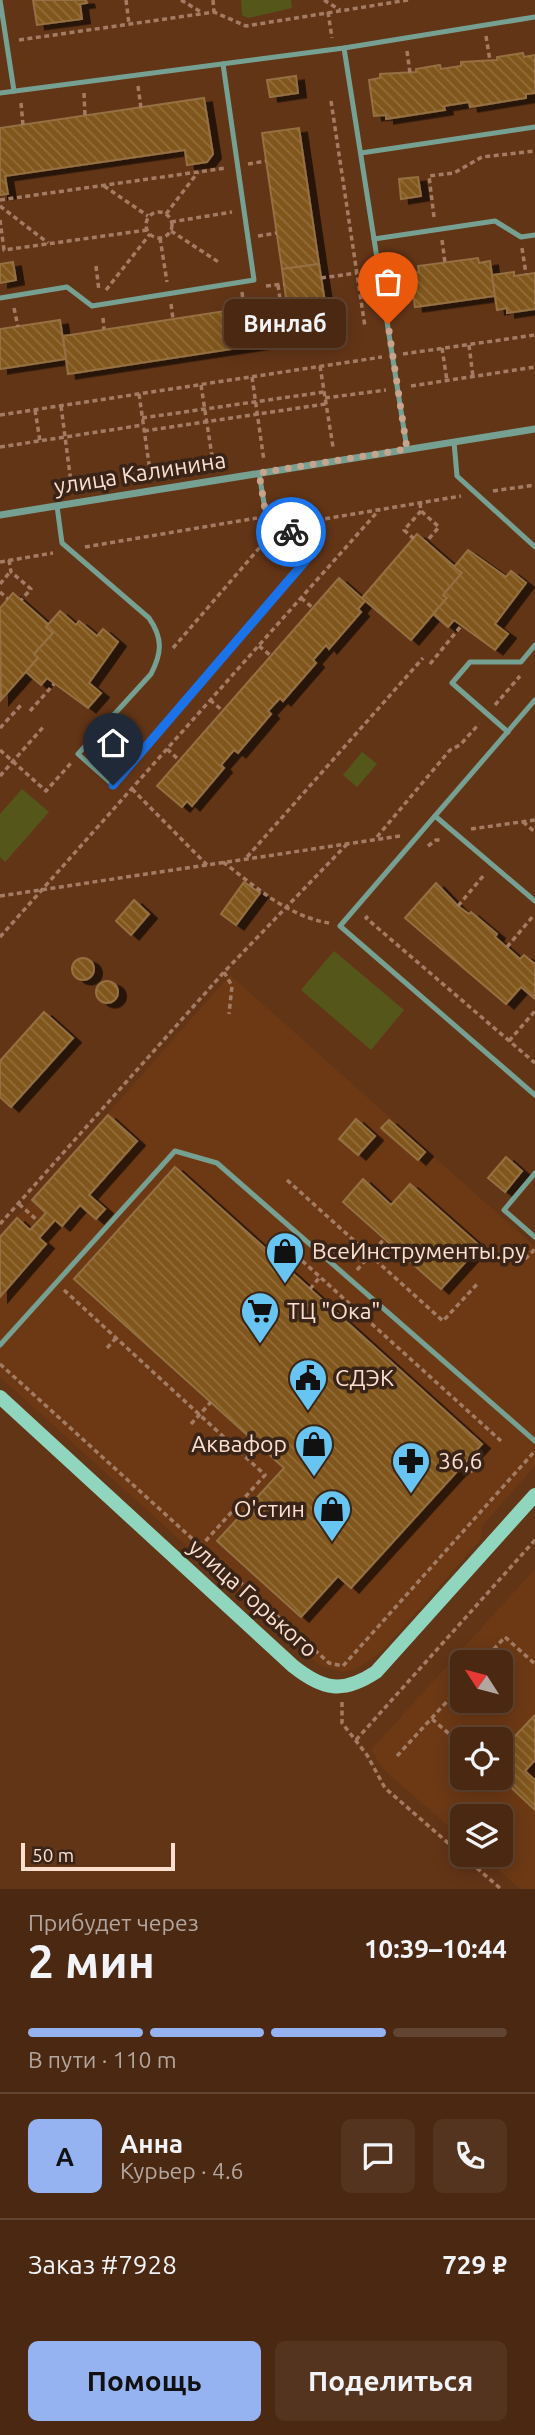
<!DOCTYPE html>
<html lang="ru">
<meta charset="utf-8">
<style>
body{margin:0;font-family:Ubuntu,sans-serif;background:#54341f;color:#f1f3f6;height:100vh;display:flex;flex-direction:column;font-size:26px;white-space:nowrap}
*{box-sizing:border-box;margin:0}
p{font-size:23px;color:#b2a69f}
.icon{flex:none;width:38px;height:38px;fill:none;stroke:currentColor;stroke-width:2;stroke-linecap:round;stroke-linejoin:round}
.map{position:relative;height:1889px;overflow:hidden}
.panel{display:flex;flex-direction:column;background:#4a2811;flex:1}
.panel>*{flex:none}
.needle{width:46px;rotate:306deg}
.tools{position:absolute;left:450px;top:1650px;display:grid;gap:14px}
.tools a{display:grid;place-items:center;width:63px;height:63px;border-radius:10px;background:#4a2811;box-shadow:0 4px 18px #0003,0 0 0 2px #614431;font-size:35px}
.scale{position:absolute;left:21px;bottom:18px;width:154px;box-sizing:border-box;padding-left:7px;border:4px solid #fcdfce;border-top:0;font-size:19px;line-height:24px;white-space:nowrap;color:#fcdfce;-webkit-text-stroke:5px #392417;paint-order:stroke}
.pin{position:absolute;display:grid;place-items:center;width:60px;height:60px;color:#fff;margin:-72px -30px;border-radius:50% 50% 50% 0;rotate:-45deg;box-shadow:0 0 7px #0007}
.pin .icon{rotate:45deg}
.courier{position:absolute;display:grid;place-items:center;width:70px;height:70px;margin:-35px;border:5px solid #1a73e8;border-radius:50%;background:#fff;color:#222;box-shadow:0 2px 9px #0007}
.bubble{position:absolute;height:49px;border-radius:10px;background:#4a2811;box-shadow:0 4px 18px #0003,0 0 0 2px #614431;font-size:23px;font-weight:700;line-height:49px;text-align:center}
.summary em{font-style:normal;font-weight:700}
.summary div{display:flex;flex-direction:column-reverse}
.summary{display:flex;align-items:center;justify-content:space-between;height:119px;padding:0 28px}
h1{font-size:46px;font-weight:700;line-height:52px}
.bar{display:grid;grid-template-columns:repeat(4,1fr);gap:10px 7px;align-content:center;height:84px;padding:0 28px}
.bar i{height:9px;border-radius:5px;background:#614431}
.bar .on{background:#95b2f1}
.bar p{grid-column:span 4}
.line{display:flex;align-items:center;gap:18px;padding:0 28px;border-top:2px solid #614431}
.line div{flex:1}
.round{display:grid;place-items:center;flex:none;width:74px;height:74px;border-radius:10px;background:#54341f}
.button{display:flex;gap:14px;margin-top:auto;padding:14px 28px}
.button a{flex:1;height:80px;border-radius:10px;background:#95b2f1;color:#111;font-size:28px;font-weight:700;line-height:80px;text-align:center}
.button a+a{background:#54341f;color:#f1f3f6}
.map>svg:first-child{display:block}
.built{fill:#6d3915;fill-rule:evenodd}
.green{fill:#55571a}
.building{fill:url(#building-back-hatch);stroke:#957042;stroke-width:2;filter:url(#shadow)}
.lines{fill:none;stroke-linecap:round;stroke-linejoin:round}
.path{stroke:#a37c63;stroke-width:3.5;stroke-dasharray:5 3.5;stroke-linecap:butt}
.lane{stroke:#76a192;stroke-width:5}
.street{stroke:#76a192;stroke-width:7}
.secondary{stroke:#90d5be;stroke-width:14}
.done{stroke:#c6a48e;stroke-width:7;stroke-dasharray:0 12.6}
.route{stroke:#1a73e8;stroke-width:9}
.labels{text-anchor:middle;stroke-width:7;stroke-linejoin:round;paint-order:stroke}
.street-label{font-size:23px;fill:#fcdfce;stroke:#392417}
.poi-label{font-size:23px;fill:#fcdfce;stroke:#392417;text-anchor:start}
</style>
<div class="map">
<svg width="535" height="1889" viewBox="0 0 535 1889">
<defs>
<pattern id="building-back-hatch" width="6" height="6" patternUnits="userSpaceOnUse" patternTransform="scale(1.75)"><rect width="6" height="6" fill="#80561b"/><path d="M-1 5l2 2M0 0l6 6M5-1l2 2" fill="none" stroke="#936e3b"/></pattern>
<filter id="shadow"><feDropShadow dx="8" dy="4.5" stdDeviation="0" flood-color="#0009"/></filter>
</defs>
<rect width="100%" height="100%" fill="#633517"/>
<g class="built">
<polygon points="230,975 535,1247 535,1466 482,1526 481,1539 381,1652 356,1669 343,1672 319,1665 306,1654 0,1377 0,1236"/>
<path d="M535,1569V1889H520L481,1855H500V1816H462V1838L384,1770L371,1750ZM462,1662H500V1701H462ZM462,1740H500V1778H462Z"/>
</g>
<g class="green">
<polygon points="241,0 291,0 292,8 248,18 242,15"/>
<polygon points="362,752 377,764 357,787 343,775"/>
<polygon points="22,789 49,812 5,862 0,857 0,814"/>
<polygon points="334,951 404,1010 371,1050 301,990"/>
</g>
<g class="building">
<polygon points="33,0 86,0 87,3 80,4 82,19 37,25"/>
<polygon points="523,53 524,57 535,55 535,93 526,94 526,98 470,107 469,102 444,106 445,110 386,119 386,115 374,116 369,80 380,78 380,74 416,72 416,69 440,65 441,69 461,66 461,62 497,60 497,57"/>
<polygon points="296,76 298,93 270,97 267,80"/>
<polygon points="204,98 213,154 207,162 187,165 185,150 5,176 8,194 0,195 0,128"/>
<polygon points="299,128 319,264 282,269 262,133"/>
<polygon points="418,177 421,196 401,199 399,179"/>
<polygon points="478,258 479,263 490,261 495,296 415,307 410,273 419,272 418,266"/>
<polygon points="13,262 16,280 0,283 0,264"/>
<polygon points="319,264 330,334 277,342 272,307 287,305 282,269"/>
<polygon points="514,272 514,276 535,273 535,309 507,313 507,308 497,310 492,275"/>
<polygon points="271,304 277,342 68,374 63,336"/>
<polygon points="60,320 66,359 0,369 0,329"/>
<polygon points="417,534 462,573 443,595 447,598 411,640 362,598"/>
<polygon points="468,550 506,577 511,571 526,583 495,624 508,634 495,650 454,620 448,627 433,614 447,598 443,595 462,573 454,567"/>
<polygon points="339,578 365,601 358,609 361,612 329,649 326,645 313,660 316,663 283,701 280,698 268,711 271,714 238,753 234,750 221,765 224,768 192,806 187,801 182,807 157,786"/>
<polygon points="13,593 48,624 46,627 53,633 34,654 38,658 1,700 0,608"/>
<polygon points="60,611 76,625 79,621 97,636 103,629 118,642 89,683 101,693 88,708 47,678 41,685 26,672 38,658 34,654 53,633 46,627"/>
<polygon points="244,882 260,893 236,925 221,914"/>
<polygon points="436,883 458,906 469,914 471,912 497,934 495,937 520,959 524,955 535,964 535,999 521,987 506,1004 405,918"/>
<polygon points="134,900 149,914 131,935 116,921"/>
<circle cx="83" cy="969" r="11"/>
<circle cx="107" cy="992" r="11"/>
<polygon points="44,1012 73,1038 11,1107 0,1097 0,1061"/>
<polygon points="108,1115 137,1141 89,1195 105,1209 96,1219 80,1205 62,1226 55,1220 39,1238 46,1244 0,1297 0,1237 17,1218 30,1230 46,1213 32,1200"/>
<polygon points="356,1119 375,1136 358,1155 339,1139"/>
<polygon points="389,1120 425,1152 418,1160 381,1128"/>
<polygon points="506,1157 522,1171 505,1192 488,1178"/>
<polygon points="175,1167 482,1444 351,1588 338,1576 301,1617 217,1541 284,1468 74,1279"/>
<polygon points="363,1179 391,1205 410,1184 480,1246 441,1289 343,1202"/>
<polygon points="535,1715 535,1760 525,1771 535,1780 535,1810 500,1777 500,1752"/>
</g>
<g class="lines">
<g class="path">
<polyline points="126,0 129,24"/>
<polyline points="181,0 201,12"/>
<polyline points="213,0 214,12"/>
<polyline points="324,0 340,10"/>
<polyline points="328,12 332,38"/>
<polyline points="486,36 490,61"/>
<polyline points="19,40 214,12 246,26 408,0"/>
<polyline points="407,51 410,73"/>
<polyline points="138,86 141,108"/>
<polyline points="84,93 85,116"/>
<polyline points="331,101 365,327"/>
<polyline points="21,103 23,125"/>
<polyline points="248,164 266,161"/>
<polyline points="104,186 148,216"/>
<polyline points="0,200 226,168"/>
<polyline points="0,206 48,243"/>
<circle cx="159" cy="225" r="13"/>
<polyline points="166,214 198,172"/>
<polyline points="434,217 429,176 454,173 482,157 535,151"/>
<polyline points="0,220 4,250 147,230"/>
<polyline points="171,222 232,212"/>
<polyline points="171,231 220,263"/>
<polyline points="258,236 277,233"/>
<polyline points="160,238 167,282"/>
<polyline points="442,240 445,263"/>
<polyline points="522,248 526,274"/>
<polyline points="96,266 99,291"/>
<polyline points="321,278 357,273"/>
<polyline points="278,285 281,306"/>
<polyline points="266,286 284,284"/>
<polyline points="106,290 150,234"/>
<polyline points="242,292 244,308"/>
<polyline points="171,304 173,319"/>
<polyline points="14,308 18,327"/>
<polyline points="103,318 104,329"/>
<polyline points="469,345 473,377"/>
<polyline points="442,348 447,381"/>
<polyline points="403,354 535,335"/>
<polyline points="320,366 333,447"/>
<polyline points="252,377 264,461"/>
<polyline points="201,385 214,469"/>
<polyline points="411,386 535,367"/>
<polyline points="139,394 151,478"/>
<polyline points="325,398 386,390"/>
<polyline points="61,406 72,490"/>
<polyline points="35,410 40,441"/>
<polyline points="0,415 382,357"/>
<polyline points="142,418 324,392"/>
<polyline points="144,431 326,404"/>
<polyline points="0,447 143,425"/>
<polyline points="493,491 535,485"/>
<polyline points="420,503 421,511 439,527 426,542"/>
<polyline points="300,523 461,496"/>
<polyline points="414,539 404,530 421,511"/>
<polyline points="85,547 257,518"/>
<polyline points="9,560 11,572 31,589 21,600"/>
<polyline points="0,562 53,553"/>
<polyline points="0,584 10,572"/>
<polyline points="0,592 8,599"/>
<polyline points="301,598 313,608"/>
<polyline points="259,646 271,656"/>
<polyline points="173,648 261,546"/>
<polyline points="430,664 461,626"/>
<polyline points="210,700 223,711"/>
<polyline points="495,705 520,676"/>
<polyline points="30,711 54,684"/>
<polyline points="0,728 22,704"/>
<polyline points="167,749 179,760"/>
<polyline points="0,750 46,791 71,763"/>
<polyline points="0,776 45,725"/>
<polyline points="132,789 207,865"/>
<polyline points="523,822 535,832"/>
<polyline points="471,829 535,820"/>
<polyline points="377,837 450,750 460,745 479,724"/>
<polyline points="428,846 436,840 442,840"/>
<polyline points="247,857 423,658"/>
<path d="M223,862C256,887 287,916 329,923"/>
<polyline points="0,896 400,836"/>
<polyline points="458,906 484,875"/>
<polyline points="368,916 366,918 535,1063"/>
<polyline points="0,937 379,510"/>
<polyline points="507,947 534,915"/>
<polyline points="224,972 232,986 229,1014"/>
<polyline points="509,1041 535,1011"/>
<polyline points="287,1180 443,1321 479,1282"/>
<polyline points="19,1204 38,1221"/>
<polyline points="0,1224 224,972 349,842"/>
<polyline points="277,1238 501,1441"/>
<polyline points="525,1259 535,1249"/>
<polyline points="357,1270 384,1239"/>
<polyline points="310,1289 320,1277"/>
<polyline points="64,1290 265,1475 201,1546"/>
<polyline points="107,1348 116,1338"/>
<polyline points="0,1364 329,1663 343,1666 534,1452"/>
<polyline points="191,1424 211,1402"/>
<polyline points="464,1464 473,1472"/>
<polyline points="482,1662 505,1637 535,1664"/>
<polyline points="342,1702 342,1723 367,1755 385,1788 501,1889"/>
<polyline points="432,1719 462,1745"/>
<polyline points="356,1740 535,1540"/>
<polyline points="397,1756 462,1685"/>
</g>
<g class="lane">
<polyline points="0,0 14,91"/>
<polyline points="344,48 407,449"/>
<polyline points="0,93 344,48 535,17"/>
<polyline points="361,153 535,127"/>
<polyline points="374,239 495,221 521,237 535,235"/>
<polyline points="0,298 67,287 92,306 254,280 223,64"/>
<polyline points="454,442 457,476 535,547"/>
<path d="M57,506L62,543L149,618C163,638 162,653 151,674L78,754L113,785L313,552L265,509L259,473"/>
<polyline points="535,700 340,926 535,1095"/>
<polyline points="508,732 452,683 470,662 521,662 535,645"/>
<polyline points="435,816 535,901"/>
<polyline points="535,1173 504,1210 535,1237"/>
<polyline points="0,1345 175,1151 217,1163 535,1441"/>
</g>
<polyline class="street" points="0,515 535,429"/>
<path class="secondary" d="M0,1397L293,1666C323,1690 343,1694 376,1672L535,1495"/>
</g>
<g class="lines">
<polyline class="done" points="291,532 265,509 259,473 407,449 388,324"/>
<polyline class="route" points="113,785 313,552 291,532"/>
</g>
<defs>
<symbol id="shop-pin" viewBox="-11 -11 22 30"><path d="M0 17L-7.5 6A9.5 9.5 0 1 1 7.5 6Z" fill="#68c4f0" stroke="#392417"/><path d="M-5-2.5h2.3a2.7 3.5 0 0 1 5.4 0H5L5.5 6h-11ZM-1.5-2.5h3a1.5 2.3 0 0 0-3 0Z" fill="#111"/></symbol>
<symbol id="supermarket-pin" viewBox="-11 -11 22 30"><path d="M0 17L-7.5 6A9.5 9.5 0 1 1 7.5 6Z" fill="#68c4f0" stroke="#392417"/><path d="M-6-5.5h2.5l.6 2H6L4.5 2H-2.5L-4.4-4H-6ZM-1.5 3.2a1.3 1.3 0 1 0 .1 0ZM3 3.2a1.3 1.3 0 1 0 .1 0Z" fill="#111"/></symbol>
<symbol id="civic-pin" viewBox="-11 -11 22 30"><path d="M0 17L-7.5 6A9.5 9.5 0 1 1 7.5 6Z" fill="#68c4f0" stroke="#392417"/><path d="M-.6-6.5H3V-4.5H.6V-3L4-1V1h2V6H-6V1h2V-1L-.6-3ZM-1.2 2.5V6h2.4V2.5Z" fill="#111"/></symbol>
<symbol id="pharmacy-pin" viewBox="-11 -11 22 30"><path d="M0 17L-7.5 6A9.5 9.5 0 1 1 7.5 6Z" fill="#68c4f0" stroke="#392417"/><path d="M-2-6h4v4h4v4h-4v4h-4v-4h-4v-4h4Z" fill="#111"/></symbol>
</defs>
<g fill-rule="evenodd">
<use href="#shop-pin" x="263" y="1229" width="44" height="60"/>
<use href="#supermarket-pin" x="238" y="1289" width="44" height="60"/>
<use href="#civic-pin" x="286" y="1356" width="44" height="60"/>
<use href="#shop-pin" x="292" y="1422" width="44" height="60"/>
<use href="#pharmacy-pin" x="389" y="1439" width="44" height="60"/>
<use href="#shop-pin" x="310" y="1487" width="44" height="60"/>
</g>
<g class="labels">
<g class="street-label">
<text transform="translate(140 473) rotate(-9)" y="8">улица Калинина</text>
<text transform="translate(253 1598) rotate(42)" y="8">улица Горького</text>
</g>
<g class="poi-label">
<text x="312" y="1259">ВсеИнструменты.ру</text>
<text x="287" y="1319">ТЦ "Ока"</text>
<text x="335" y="1386">СДЭК</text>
<text x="287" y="1452" text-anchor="end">Аквафор</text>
<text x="438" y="1469">36,6</text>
<text x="305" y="1517" text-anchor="end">О'стин</text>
</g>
</g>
</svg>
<div class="tools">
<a><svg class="needle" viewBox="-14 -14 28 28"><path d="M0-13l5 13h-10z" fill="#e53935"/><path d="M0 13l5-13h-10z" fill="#b2a69f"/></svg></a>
<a><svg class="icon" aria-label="locate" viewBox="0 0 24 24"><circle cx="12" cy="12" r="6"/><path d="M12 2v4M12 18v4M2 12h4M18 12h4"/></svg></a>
<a><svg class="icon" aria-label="layers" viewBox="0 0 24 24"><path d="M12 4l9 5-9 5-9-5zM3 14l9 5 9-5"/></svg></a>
</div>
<div class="scale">50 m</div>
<div class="pin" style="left:388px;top:324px;background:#ea580c"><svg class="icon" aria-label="bag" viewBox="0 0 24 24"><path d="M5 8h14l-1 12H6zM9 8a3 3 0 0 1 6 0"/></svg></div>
<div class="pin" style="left:113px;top:785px;background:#1f2937"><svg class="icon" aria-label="home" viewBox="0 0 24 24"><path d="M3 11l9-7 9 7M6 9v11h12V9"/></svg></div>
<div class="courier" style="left:291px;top:532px"><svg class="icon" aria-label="bike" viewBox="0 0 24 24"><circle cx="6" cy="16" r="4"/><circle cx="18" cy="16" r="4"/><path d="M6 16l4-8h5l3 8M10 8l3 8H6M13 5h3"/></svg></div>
<div class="bubble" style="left:224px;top:299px;width:122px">Винлаб</div>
</div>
<section class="panel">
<div class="summary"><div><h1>2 мин</h1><p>Прибудет через</p></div><em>10:39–10:44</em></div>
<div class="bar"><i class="on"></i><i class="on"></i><i class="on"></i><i></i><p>В пути · 110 m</p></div>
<div class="line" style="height:126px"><b class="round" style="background:#95b2f1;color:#111">А</b><div><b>Анна</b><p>Курьер · 4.6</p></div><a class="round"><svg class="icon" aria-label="chat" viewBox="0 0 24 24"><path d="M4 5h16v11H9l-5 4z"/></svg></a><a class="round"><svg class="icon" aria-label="phone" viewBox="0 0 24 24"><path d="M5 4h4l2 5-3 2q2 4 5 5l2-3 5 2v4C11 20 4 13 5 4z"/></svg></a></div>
<div class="line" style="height:91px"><div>Заказ #7928</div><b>729 ₽</b></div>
<div class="button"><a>Помощь</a><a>Поделиться</a></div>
</section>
